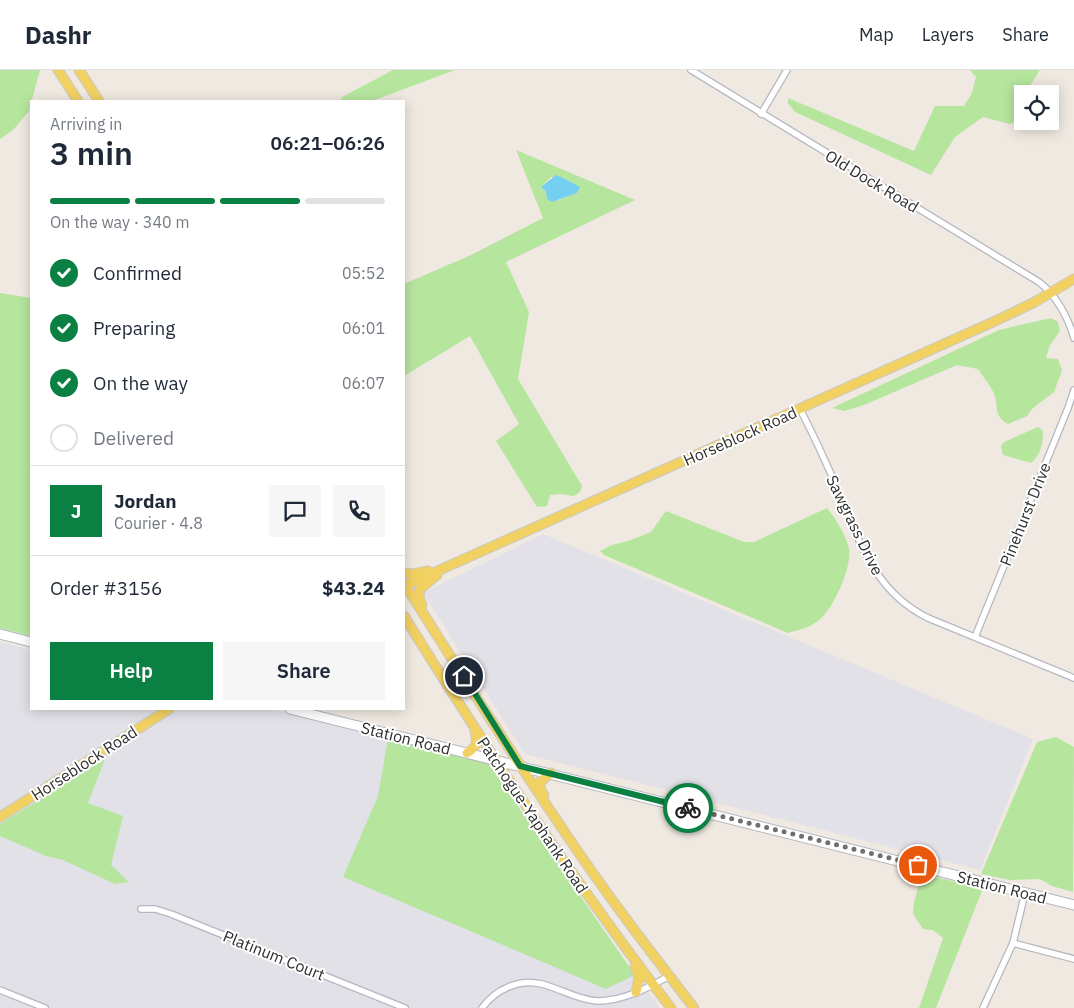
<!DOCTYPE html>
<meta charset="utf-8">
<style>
body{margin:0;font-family:"IBM Plex Sans",sans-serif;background:#f6f6f7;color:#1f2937;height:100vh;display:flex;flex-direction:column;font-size:19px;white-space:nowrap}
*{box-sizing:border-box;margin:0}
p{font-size:16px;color:#747a83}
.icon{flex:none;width:28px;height:28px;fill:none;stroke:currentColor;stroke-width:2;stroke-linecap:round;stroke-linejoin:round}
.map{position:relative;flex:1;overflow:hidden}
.details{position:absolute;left:30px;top:30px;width:375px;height:610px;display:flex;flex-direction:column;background:#fff;border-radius:0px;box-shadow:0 2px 12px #0003}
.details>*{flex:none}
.tools{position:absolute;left:1014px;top:15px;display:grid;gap:10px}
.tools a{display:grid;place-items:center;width:45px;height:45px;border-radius:0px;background:#fff;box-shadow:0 2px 12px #0003;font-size:25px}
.pin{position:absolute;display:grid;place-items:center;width:42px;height:42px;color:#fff;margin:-21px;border:2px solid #fff;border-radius:50%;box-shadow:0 1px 5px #0007}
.courier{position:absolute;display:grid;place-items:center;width:50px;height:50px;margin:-25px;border:4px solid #0b8043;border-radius:50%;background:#fff;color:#222;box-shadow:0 1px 6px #0007}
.head em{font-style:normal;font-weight:600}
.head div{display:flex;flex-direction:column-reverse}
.head{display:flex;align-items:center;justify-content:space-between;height:85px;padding:0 20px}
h1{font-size:32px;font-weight:600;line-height:38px}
.bar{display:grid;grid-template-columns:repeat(4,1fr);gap:8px 5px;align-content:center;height:60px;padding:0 20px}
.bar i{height:6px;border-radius:4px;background:#e0e1e3}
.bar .on{background:#0b8043}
.bar p{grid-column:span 4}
.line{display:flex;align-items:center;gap:12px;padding:0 20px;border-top:1px solid #e0e1e3}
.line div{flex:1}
.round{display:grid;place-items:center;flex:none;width:52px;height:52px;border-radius:0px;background:#f6f6f7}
ol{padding:0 20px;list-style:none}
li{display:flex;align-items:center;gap:15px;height:55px}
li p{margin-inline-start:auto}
li .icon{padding:5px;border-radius:50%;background:#0b8043;color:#fff;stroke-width:4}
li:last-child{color:#747a83}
li i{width:28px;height:28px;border:2px solid #e0e1e3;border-radius:50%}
.cta{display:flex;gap:10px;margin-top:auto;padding:10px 20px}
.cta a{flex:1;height:58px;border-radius:0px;background:#0b8043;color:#fff;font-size:20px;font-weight:600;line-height:58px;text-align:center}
.cta a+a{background:#f6f6f7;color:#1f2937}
header{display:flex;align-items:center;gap:30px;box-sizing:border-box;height:70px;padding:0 25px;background:#fff;border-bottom:1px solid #e0e1e3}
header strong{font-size:24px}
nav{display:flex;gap:28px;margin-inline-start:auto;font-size:18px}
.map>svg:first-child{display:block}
.industrial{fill:#e3e1e8}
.green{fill:#b6e59e;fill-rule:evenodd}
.water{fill:#75cff0}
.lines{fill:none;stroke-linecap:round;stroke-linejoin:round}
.minor-casing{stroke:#b4b7c1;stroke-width:8}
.secondary-casing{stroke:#b4b7c1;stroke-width:11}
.primary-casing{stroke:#c9c9c9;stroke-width:11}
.minor{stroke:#fff;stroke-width:5.5}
.secondary{stroke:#fff;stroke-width:9}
.primary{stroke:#f2d163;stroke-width:9}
.done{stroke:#726f6d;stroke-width:5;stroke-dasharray:0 9}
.route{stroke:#0b8043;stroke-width:6}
.labels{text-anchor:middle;stroke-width:4;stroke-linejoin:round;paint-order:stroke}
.street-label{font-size:16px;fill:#2e2e2e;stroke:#fff}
</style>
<header>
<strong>Dashr</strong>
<nav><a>Map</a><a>Layers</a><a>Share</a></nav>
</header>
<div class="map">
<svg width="1074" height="938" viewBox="0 0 1074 938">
<rect width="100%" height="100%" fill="#efe9e1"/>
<g class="industrial">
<polygon points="543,464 1033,669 980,800 525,684 423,523"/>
<polygon points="0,572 31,580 31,639 272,639 388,668 378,726 344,807 635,905 660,938 0,938"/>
</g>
<g class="green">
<polygon points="0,0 40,0 29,41 13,60 0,69"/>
<polygon points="393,0 455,0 372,31 341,31 342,27"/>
<polygon points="970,0 1040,0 1025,24 1022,24 1021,49 1010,54 983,47 955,67 931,105 795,42 788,33 788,28 914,81 935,36 964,36 972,23 976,7"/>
<path d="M516,80L635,130L506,192L529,242L518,309L582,416L580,422L574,426L561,424L550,425L547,436L537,437L496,371L519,354L470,266L404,306V214L471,185L543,148ZM551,107L564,108L568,112L575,115L577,123L559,130L547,129L546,121L541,117Z"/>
<polygon points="0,223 31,228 31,566 0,558"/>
<path d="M1051,248L1058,252L1060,261L1050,275L1046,288L1058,289L1062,300L1054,322L1033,338L1027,346L1008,354C994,347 998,337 995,326C992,317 983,307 978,299L957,295L864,335L844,341L832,338L999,260Z"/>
<path d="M1038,357L1043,361C1043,373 1041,385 1031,393L1003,385L1001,376L1004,372Z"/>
<path d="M827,438C836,450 846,464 849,479C852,497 834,537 820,549C812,557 799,560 788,563L604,485L600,481L612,475L628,471L651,462L666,441L744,472H754Z"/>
<polygon points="1056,667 1074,677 1073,822 1052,816 1040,809 1010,810 981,804 1037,672"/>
<polygon points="388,668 488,693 635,905 606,919 343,807 378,726"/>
<polygon points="105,689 88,733 123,746 111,795 129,812 115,814 63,790 46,786 0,766 0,754"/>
<polygon points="922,804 983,818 936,938 919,938 943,868 933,860 923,859 913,844 914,832"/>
</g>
<path class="water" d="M556,105C564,108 572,113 580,117L577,123L552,132L547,129L546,121L541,117Z"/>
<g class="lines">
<defs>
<g id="minor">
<path d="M691,0L1039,212C1056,225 1068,247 1074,268"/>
<polyline points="761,44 787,0"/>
<path d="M800,339C814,366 827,394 839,423C860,473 875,522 928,548L1074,608"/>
<polyline points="975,567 1068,338 1074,320"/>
<polyline points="141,839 155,839 171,844 405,938"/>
<polyline points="1013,873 1074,889"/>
<polyline points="0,920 45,938"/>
<path d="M482,938C495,920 519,908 542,914C561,919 578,930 597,931C623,931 648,918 669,906"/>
<polyline points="983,938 1013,873 1025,823"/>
</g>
<g id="secondary">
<polyline points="0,564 31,572"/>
<polyline points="290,639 1074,835"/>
</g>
<g id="primary">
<polyline points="58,0 78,31"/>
<polyline points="79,0 99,31"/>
<polyline points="404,503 413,504 428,501"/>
<path d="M404,513C457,597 510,682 566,764C606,824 650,881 694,938"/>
<polyline points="404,516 993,252 1033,233 1074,209"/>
<polyline points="422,535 419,527 420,519 437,505"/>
<path d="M404,546C487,680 574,812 671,938"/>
<path d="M467,683C477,677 478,672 475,661"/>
<polyline points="544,726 540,718 540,712 551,703"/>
<polyline points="0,747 169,639"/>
<polyline points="635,896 639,908 636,922"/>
</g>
</defs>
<use href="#minor" class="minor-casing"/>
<use href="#secondary" class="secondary-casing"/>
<use href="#primary" class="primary-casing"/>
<use href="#minor" class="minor"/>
<use href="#secondary" class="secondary"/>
<use href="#primary" class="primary"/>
</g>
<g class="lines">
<polyline class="done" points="688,738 918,795"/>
<polyline class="route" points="464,606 520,696 688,738"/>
</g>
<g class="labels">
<g class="street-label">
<text transform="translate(872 111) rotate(31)" y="6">Old Dock Road</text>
<text transform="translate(740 366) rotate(-24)" y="6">Horseblock Road</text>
<text transform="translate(1025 444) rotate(-68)" y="6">Pinehurst Drive</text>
<text transform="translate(855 455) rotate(64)" y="6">Sawgrass Drive</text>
<text transform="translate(406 668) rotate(14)" y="6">Station Road</text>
<text transform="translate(84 693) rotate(-33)" y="6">Horseblock Road</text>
<text transform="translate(533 745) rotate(56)" y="6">Patchogue-Yaphank Road</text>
<text transform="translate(1002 817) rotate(14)" y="6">Station Road</text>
<text transform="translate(274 885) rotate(22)" y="6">Platinum Court</text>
</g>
</g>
</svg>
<div class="tools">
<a><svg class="icon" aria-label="locate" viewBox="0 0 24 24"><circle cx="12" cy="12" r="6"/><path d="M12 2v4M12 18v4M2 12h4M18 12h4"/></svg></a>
</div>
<div class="pin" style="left:918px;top:795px;background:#ea580c"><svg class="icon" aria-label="bag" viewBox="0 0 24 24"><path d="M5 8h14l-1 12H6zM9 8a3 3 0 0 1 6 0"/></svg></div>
<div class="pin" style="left:464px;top:606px;background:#1f2937"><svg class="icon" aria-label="home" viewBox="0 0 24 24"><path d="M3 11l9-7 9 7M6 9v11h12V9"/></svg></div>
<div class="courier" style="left:688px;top:738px"><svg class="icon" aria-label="bike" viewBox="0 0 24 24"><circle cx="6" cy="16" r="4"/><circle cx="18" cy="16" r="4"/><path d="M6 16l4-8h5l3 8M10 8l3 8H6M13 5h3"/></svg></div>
<section class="details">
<div class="head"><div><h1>3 min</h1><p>Arriving in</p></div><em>06:21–06:26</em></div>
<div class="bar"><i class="on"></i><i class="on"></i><i class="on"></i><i></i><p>On the way · 340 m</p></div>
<ol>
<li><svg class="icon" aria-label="check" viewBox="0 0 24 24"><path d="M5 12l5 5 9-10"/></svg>Confirmed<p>05:52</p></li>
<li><svg class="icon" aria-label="check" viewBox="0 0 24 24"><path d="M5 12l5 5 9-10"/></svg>Preparing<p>06:01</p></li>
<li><svg class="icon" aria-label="check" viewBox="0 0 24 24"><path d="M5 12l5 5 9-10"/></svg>On the way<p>06:07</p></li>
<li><i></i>Delivered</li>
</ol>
<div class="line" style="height:90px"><b class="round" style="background:#0b8043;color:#fff">J</b><div><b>Jordan</b><p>Courier · 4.8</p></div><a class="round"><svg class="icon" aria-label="chat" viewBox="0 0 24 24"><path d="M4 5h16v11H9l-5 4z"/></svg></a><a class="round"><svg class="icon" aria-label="phone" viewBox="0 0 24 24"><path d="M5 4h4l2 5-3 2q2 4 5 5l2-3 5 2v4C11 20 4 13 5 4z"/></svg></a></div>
<div class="line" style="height:65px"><div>Order #3156</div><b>$43.24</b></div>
<div class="cta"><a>Help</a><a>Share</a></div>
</section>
</div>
